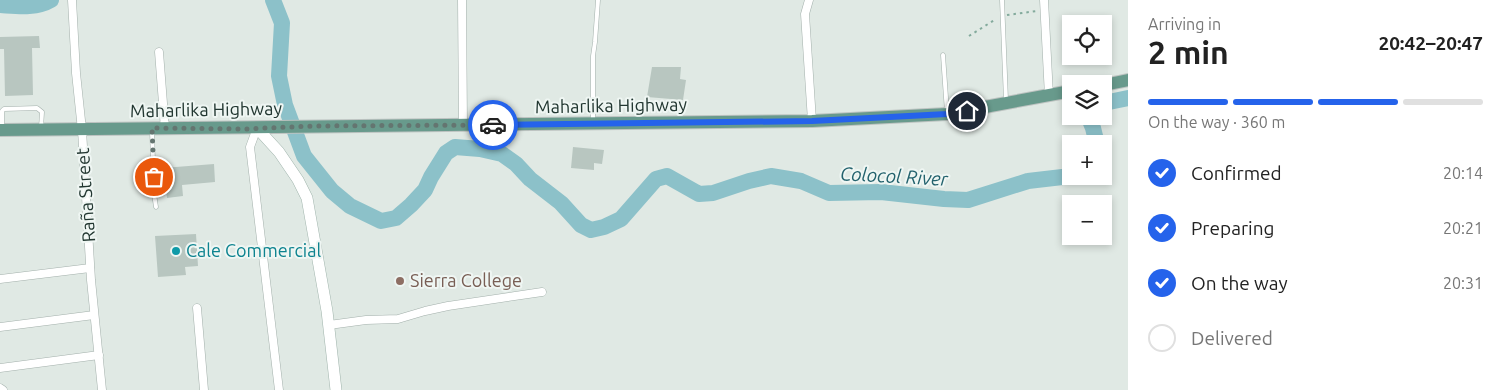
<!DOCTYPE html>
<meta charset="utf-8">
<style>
body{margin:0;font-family:Ubuntu,sans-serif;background:#f2f2f2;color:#222;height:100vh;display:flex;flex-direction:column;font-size:19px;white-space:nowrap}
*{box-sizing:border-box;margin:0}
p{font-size:16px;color:#767676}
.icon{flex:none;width:28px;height:28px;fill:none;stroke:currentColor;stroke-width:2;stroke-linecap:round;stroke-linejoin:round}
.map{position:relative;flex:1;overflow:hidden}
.side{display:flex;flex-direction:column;background:#fff;width:375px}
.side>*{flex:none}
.fabs{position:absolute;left:1062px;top:15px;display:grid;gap:10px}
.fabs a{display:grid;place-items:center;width:50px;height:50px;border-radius:0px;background:#fff;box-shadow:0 2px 8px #0003;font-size:25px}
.pin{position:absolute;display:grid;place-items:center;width:42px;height:42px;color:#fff;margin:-21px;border:2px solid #fff;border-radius:50%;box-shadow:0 1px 5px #0007}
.courier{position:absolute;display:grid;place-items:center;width:50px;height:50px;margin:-25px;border:4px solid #2563eb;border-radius:50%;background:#fff;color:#222;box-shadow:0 1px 6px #0007}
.summary em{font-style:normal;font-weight:700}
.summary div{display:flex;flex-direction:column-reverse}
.summary{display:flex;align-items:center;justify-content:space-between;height:85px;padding:0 20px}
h1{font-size:32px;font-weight:700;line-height:38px}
.bar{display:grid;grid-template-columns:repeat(4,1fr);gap:8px 5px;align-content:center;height:60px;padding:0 20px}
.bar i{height:6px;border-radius:4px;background:#e0e0e0}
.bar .selected{background:#2563eb}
.bar p{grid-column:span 4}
ol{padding:0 20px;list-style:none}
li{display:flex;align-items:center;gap:15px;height:55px}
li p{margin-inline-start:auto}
li .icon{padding:5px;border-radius:50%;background:#2563eb;color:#fff;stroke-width:4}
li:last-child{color:#767676}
li i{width:28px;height:28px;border:2px solid #e0e0e0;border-radius:50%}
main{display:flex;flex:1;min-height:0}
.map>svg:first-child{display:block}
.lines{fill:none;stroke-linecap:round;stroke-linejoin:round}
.river{stroke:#8cc1c9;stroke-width:16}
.building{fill:#b8c6c0}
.lane-casing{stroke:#a3b0ab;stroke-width:5}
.street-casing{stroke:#a3b0ab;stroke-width:9}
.secondary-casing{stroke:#a0b4ac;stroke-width:12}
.primary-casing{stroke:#bdc3c1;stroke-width:14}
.path{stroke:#83aa9c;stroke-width:2;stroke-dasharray:2.5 4;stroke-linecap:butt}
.lane{stroke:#fff;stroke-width:4}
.street{stroke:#fff;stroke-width:8}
.secondary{stroke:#fff;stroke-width:11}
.primary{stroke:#689a8c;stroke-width:12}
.done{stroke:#647570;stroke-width:5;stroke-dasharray:0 9}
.route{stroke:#2563eb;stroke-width:6}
.culture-dot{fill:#0f9aa8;stroke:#eff6f3;stroke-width:2}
.education-dot{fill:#8d6e63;stroke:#eff6f3;stroke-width:2}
.labels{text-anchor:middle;stroke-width:4;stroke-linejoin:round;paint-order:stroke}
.street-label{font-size:18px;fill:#223731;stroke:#eff6f3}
.culture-label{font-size:18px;fill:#0d838f;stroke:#eff6f3;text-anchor:start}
.education-label{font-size:18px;fill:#785e54;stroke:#eff6f3;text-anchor:start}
.water-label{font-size:19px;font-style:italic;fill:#23626d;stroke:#eff6f3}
</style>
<main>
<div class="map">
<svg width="1128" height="390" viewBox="0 0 1128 390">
<rect width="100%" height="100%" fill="#e0e9e4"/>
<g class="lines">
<g class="river">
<polyline points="273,0 282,23 279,76 285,105 304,156 332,191 350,206 381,221 396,218 411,205 425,190 431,177 446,153 455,147 480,149 502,154 516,164 530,179 561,203 581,225 591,230 604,227 621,219 656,179 667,176 699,194 713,193 749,181 771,176 801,181 829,193 881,192 944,199 968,200 1028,181 1071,176"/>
<path d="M0,5C16,6 36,9 51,0"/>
<polyline points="1104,103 1128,98"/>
<polyline points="1088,116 1093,128 1097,144"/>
</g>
</g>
<g class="building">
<polygon points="39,36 40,48 32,48 33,95 5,96 4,49 0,49 0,37"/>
<polygon points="652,67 681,67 680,79 686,80 683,100 647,97"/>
<polygon points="573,147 604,150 602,164 594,163 594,170 571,168"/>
<polygon points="214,164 215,182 182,185 183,196 167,198 163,168"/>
<polygon points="196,234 198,266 185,267 186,275 158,277 155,236"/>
</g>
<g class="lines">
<defs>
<g id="lane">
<polyline points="1002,0 1006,100"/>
<polyline points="943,55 947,112"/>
<polyline points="593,120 593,56 595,42 598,0"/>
<polyline points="2,128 2,111 4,109 37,108 42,112 41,128"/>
<polyline points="152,130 154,194 156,207"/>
</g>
<g id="street">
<polyline points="72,0 76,73 82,130 91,280 102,390"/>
<polyline points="462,0 463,126"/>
<polyline points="809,0 805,14 812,121"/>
<polyline points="1044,0 1049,96"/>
<polyline points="159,52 165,129"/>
<polyline points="257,128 250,147 279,390"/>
<polyline points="0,279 90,268"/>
<polyline points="197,308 204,390"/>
<polyline points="329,325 366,320 398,319 425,311 448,306 542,292"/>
<polyline points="0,327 94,315"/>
<polyline points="0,368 99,355"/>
<polyline points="0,388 3,390"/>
</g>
<polyline id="secondary" points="257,128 279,152 298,180 307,198 327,311 336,390"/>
<g id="primary">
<polyline points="1104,85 1128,80"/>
<polyline points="0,130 812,121 947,114 1071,91"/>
</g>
</defs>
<use href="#lane" class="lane-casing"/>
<use href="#street" class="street-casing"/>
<use href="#secondary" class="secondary-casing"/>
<use href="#primary" class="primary-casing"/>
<g class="path">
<polyline points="1007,15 1037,11"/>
<polyline points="969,36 996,19"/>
</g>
<use href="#lane" class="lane"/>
<use href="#street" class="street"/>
<use href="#secondary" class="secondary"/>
<use href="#primary" class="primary"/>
</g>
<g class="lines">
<polyline class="done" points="154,177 152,128 245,129 313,126 493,125"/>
<polyline class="route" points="493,125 812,121 947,114 967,111"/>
</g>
<circle class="culture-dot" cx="176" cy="251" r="5"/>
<circle class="education-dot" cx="400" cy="281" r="5"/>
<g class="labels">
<g class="street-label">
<text transform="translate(611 106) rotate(-1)" y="6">Maharlika Highway</text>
<text transform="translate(206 110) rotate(-1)" y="6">Maharlika Highway</text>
<text transform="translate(86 195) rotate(-94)" y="6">Raña Street</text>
</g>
<g class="culture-label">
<text x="186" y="257">Cale Commercial</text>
</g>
<g class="education-label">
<text x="410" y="287">Sierra College</text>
</g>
<g class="water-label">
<text transform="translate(894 176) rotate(3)" y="7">Colocol River</text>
</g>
</g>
</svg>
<div class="fabs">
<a><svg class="icon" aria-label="locate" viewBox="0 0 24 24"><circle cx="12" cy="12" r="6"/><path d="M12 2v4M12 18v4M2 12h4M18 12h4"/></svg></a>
<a><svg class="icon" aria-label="layers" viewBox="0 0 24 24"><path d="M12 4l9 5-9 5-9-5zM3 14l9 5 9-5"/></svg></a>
<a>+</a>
<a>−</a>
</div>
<div class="pin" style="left:154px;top:177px;background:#ea580c"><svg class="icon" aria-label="bag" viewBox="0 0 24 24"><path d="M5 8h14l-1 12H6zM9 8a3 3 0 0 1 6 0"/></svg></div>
<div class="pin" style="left:967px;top:111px;background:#1f2937"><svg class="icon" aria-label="home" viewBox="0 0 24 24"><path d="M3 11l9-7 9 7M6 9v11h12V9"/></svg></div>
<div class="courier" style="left:493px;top:125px"><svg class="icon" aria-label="car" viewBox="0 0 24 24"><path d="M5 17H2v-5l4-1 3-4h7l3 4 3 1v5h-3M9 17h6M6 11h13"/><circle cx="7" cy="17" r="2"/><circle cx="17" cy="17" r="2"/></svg></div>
</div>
<section class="side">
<div class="summary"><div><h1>2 min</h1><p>Arriving in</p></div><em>20:42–20:47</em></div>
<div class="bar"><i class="selected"></i><i class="selected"></i><i class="selected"></i><i></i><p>On the way · 360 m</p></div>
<ol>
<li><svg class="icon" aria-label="check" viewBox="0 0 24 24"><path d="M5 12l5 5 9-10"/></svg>Confirmed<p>20:14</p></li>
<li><svg class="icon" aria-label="check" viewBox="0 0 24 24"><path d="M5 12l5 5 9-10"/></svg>Preparing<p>20:21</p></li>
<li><svg class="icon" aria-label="check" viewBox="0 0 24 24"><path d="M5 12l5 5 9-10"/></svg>On the way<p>20:31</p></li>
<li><i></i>Delivered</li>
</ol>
</section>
</main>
